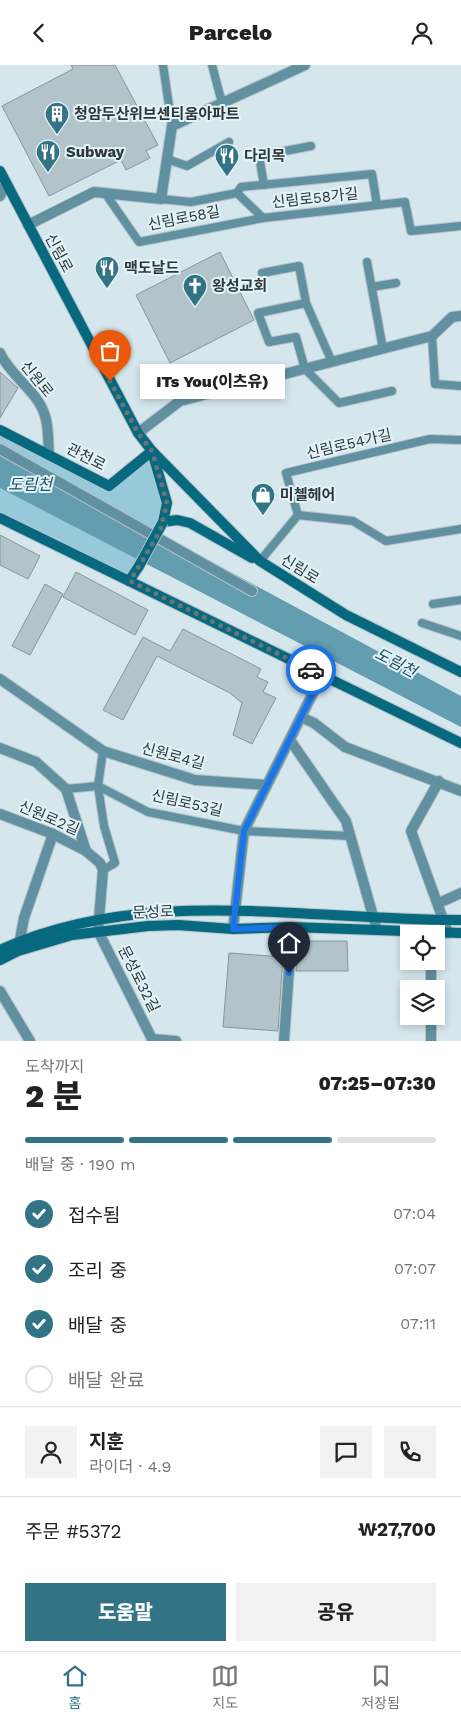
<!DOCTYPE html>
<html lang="ko">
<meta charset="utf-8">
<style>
body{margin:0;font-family:"Work Sans","Noto Sans KR",sans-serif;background:#f2f2f2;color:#222;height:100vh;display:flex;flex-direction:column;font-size:19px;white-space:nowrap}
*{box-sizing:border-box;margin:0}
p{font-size:16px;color:#767676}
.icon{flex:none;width:28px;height:28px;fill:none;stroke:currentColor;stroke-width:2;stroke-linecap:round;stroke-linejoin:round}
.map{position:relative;height:976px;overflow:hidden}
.drawer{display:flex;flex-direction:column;background:#fff;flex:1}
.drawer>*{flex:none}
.controls{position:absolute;left:400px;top:860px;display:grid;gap:10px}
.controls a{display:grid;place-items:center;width:45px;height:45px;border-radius:0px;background:#fff;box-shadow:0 2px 8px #0003;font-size:25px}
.pin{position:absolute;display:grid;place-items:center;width:42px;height:42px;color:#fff;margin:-51px -21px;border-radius:50% 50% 50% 0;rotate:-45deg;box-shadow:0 0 5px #0007}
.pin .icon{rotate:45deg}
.courier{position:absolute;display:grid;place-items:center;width:50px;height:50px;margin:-25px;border:4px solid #1a73e8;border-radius:50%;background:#fff;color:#222;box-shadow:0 1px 6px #0007}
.bubble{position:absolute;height:35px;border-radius:0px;background:#fff;box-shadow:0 2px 8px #0003;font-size:16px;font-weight:800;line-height:35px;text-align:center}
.overview em{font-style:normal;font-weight:800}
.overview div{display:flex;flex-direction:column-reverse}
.overview{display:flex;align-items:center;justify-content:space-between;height:85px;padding:0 25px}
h1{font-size:32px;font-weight:800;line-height:38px}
.bar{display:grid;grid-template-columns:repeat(4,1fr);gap:8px 5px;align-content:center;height:60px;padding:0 25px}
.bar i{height:6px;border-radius:4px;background:#e0e0e0}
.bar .active{background:#327386}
.bar p{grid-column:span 4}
.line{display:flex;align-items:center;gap:12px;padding:0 25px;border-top:1px solid #e0e0e0}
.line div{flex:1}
.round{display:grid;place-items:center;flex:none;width:52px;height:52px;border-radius:0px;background:#f2f2f2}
ol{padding:0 25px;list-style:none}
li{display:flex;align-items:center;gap:15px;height:55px}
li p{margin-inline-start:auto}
li .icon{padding:5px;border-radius:50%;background:#327386;color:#fff;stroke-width:4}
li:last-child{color:#767676}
li i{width:28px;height:28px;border:2px solid #e0e0e0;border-radius:50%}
.primary-button{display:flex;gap:10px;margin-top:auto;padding:10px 25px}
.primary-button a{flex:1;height:58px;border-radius:0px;background:#327386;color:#fff;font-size:20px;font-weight:800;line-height:58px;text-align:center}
.primary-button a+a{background:#f2f2f2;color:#222}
header{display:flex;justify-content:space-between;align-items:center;height:65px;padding:0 25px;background:#fff;font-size:22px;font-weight:800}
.tab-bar{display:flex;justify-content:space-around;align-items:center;height:70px;border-top:1px solid #e0e0e0;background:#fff;font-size:14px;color:#767676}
.tab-bar a{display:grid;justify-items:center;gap:2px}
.tab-bar .active{color:#327386}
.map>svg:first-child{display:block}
.green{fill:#97c9da}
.water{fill:#629db0}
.building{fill:#b2c3c9;stroke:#86969b}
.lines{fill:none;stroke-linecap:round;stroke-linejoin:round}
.service-casing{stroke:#b4c3c8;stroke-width:10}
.pedestrian-casing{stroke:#b4c3c8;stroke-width:12}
.minor-casing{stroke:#b4c3c8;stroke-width:12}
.tertiary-casing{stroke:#b4c3c8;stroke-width:12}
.secondary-casing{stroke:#b4c3c8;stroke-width:12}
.service{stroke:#6191a1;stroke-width:8}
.pedestrian{stroke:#6191a1;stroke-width:10}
.minor{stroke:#6191a1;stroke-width:10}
.tertiary{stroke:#6191a1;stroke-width:10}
.secondary{stroke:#066980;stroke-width:10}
.secondary-bridge-casing{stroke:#b4c3c8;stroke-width:12;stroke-linecap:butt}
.secondary-bridge{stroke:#066980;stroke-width:10}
.done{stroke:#697477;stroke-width:5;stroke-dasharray:0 9}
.route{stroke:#1a73e8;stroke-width:6}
.labels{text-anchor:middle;stroke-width:4;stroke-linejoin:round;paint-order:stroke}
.poi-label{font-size:15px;font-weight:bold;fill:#2f3638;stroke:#e2f3f9;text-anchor:start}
.street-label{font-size:15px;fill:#2f3638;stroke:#e2f3f9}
.water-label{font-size:16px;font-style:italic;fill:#1e505f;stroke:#e2f3f9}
</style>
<header><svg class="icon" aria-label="back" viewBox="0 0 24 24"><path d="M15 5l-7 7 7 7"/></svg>Parcelo<svg class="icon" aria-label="person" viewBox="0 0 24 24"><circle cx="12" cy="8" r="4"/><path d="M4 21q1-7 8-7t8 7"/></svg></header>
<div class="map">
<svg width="461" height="976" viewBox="0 0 461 976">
<rect width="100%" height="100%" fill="#d5e6ec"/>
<polygon class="green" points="0,370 110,426 149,394 162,436 158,463 128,511 0,449"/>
<polygon class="water" points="0,383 461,631 461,662 0,423"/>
<g class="building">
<polygon points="71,0 115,0 158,80 146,86 150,93 126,105 121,95 49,131 2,41 73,4"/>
<polygon points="220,187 254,255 170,298 136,230"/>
<polygon points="0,307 18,323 0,353"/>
<polygon points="0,470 40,491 28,514 0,500"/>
<polygon points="76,507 148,545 135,570 63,532"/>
<polygon points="45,519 63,529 30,590 12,581"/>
<polygon points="183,564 261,604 257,612 268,617 263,627 276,633 252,679 233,670 242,638 230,628 157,591 123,655 103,645 143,572 170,586"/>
<polygon points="299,876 347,876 348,906 296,906 297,893 299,893"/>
<polygon points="229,888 283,892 278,966 223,962"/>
</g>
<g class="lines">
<defs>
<g id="service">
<polyline points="163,0 172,61"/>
<polyline points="212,0 222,38"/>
<polyline points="167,94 187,101 229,77"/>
<polyline points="264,120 259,91 311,81"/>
<polyline points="105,128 139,177 263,153"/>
<polyline points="237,128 241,122 372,109 377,140"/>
<polyline points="161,134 191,137 237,128 263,153 405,137 411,166 461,161"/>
<polyline points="367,197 383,284"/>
<polyline points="262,208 299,201 306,238 332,297"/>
<polyline points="372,222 396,218"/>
<polyline points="306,238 258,248 269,277 296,272 305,304 339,338 392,326"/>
<polyline points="432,271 435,319 461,321"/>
<polyline points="298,450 286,408 430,374 461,375"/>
<polyline points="260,496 298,450 353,456 386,476 461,464"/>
<polyline points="433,539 461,535"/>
<polyline points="422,558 461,571"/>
<polyline points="103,686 98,721 104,761 115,798 103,805"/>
<polyline points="98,721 148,747 244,766 350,771"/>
<polyline points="66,724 98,721"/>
</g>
<polyline id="pedestrian" points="0,384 252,526"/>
<g id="minor">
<polyline points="28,160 94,127 161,134 172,61 305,0"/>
<path d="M0,288C11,312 38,326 45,351C49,363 48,378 49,390"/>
<polyline points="138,368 180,336 432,271 452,252 461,251"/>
<polyline points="0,614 103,686 195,715 267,720"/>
<polyline points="301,652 314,658 345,682 461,726"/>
<polyline points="290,675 346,756 377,865"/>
<polyline points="0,683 36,697 66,724 86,786 100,798 103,805 98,866 153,976"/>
<polyline points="439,716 411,766 448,868"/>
<polyline points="0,749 53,769 86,786"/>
<polyline points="439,838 461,828"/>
<polyline points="233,864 244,766 322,610"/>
<polyline points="18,885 24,853 53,769"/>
<polyline points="431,924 431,896"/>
<polyline points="0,926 30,976"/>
<polyline points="152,974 176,976"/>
<polyline points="284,976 292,862"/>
<polyline points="431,976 431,951"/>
</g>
<polyline id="tertiary" points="0,131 6,119"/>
<g id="secondary">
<polyline points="0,106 138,368 152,386 260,496 346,550 461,607"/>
<polyline points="0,365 109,421 152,386"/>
<polyline points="153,390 167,438 163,457 177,455 190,458 252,493"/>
<polyline points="0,453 461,678"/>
<polyline points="129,516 139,501"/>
<path d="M0,885C144,819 309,856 461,855"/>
<polyline points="0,895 18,886 72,870 148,861 178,860 233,864 292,862 461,868"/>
</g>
</defs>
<use href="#service" class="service-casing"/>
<use href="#pedestrian" class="pedestrian-casing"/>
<use href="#minor" class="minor-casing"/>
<use href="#tertiary" class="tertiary-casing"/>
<use href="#secondary" class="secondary-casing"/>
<use href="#service" class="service"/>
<use href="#pedestrian" class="pedestrian"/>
<use href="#minor" class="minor"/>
<use href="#tertiary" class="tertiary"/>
<use href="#secondary" class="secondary"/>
<defs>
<polyline id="secondary-bridge" points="139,501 163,457"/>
</defs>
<use href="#secondary-bridge" class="secondary-bridge-casing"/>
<use href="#secondary-bridge" class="secondary-bridge"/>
</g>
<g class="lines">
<polyline class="done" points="110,316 138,368 152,386 167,438 160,466 130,516 311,605"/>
<polyline class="route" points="289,908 292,862 233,864 244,766 322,610 311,605"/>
</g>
<defs>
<symbol id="building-pin" viewBox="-11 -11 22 30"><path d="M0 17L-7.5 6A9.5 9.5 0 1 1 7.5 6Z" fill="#327386" stroke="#e2f3f9"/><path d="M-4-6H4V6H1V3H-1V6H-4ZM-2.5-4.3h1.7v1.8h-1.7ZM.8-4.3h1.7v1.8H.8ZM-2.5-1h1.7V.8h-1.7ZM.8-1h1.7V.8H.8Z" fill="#fff"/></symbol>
<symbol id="restaurant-pin" viewBox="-11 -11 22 30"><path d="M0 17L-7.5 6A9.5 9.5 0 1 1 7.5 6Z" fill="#327386" stroke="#e2f3f9"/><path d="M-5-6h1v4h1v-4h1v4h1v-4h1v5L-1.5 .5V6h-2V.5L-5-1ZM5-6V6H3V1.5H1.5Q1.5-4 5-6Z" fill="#fff"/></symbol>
<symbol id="church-pin" viewBox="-11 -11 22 30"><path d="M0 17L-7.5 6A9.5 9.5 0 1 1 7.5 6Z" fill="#327386" stroke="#e2f3f9"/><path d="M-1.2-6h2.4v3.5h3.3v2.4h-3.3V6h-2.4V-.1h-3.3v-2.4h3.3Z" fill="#fff"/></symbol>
<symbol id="shop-pin" viewBox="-11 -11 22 30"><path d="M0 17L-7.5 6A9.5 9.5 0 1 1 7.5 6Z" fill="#327386" stroke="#e2f3f9"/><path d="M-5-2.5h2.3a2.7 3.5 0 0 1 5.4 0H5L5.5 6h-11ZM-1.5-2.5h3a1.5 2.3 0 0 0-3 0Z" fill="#fff"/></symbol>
</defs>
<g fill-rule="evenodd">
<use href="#building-pin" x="43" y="35" width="28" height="38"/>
<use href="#restaurant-pin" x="34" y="73" width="28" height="38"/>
<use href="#restaurant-pin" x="213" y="77" width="28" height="38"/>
<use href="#restaurant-pin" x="93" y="189" width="28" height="38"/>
<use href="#church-pin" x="181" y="207" width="28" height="38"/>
<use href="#shop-pin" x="249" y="416" width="28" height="38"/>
</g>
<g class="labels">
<g class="poi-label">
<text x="74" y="54">청암두산위브센티움아파트</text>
<text x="66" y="92">Subway</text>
<text x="244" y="96">다리목</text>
<text x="124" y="208">맥도날드</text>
<text x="212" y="226">왕성교회</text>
<text x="280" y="435">미첼헤어</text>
</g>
<g class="street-label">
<text transform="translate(315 133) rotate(-6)" y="5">신림로58가길</text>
<text transform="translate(184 153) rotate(-11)" y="5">신림로58길</text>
<text transform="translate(59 188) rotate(62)" y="5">신림로</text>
<text transform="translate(37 314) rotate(51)" y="5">신원로</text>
<text transform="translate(349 379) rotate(-13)" y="5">신림로54가길</text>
<text transform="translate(86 392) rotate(27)" y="5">관천로</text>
<text transform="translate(300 504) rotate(32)" y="5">신림로</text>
<text transform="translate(173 691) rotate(15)" y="5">신원로4길</text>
<text transform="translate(187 738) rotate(13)" y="5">신림로53길</text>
<text transform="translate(49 753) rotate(23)" y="5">신원로2길</text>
<text transform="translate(153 847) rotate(-2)" y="5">문성로</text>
<text transform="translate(139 914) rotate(63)" y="5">문성로32길</text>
</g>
<g class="water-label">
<text x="30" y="425">도림천</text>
<text transform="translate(396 597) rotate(27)" y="6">도림천</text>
</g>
</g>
</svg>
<div class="controls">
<a><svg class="icon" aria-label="locate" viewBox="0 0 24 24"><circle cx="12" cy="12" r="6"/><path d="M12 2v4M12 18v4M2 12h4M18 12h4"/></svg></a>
<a><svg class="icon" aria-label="layers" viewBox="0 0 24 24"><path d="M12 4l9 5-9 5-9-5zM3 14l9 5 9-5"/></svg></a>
</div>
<div class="pin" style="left:110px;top:316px;background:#ea580c"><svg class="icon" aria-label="bag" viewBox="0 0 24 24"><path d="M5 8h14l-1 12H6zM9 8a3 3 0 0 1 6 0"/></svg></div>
<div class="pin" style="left:289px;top:908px;background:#1f2937"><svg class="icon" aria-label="home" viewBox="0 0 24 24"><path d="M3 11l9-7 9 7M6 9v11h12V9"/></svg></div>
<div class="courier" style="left:311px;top:605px"><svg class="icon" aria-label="car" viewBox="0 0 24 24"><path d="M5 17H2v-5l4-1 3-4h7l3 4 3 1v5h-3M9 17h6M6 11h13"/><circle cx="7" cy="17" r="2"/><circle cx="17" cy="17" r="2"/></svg></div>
<div class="bubble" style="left:140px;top:299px;width:145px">ITs You(이츠유)</div>
</div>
<section class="drawer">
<div class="overview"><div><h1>2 분</h1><p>도착까지</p></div><em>07:25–07:30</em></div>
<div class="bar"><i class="active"></i><i class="active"></i><i class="active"></i><i></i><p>배달 중 · 190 m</p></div>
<ol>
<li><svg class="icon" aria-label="check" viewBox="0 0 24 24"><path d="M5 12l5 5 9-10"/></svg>접수됨<p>07:04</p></li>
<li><svg class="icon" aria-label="check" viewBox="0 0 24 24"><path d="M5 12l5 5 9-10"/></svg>조리 중<p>07:07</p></li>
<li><svg class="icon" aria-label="check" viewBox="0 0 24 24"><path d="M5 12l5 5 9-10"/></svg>배달 중<p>07:11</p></li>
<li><i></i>배달 완료</li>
</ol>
<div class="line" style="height:90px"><a class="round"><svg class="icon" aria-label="person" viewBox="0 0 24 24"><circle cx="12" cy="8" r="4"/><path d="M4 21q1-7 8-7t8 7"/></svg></a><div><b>지훈</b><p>라이더 · 4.9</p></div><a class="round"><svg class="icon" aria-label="chat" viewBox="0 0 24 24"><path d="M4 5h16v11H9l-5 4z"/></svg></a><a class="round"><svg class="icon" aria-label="phone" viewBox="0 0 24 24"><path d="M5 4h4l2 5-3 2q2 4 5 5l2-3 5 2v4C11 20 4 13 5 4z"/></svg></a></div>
<div class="line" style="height:65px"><div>주문 #5372</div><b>₩27,700</b></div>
<div class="primary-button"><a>도움말</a><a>공유</a></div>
</section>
<nav class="tab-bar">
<a class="active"><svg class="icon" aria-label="home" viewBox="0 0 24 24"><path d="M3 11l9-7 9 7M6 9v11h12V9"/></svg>홈</a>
<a><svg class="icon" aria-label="map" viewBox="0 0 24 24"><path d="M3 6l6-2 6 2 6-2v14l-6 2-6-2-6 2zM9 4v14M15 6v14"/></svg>지도</a>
<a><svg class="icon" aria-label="saved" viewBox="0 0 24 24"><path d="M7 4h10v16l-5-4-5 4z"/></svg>저장됨</a>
</nav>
